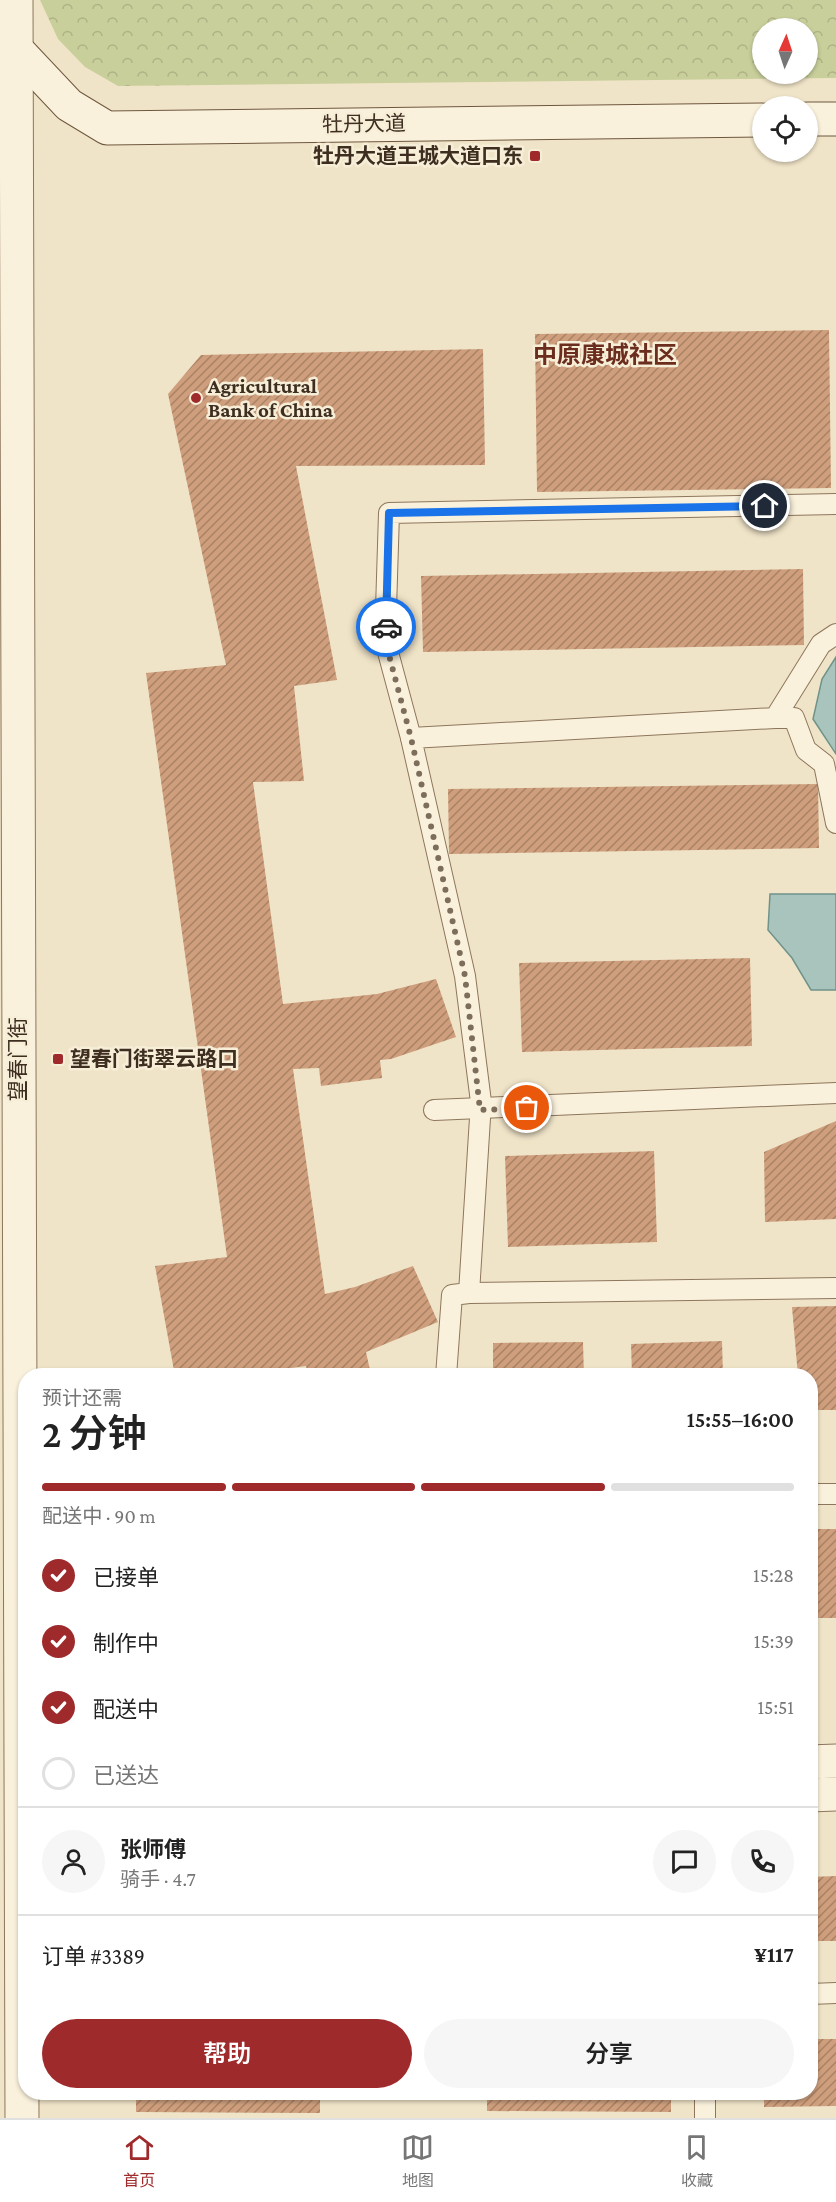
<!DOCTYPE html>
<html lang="zh">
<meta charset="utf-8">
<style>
body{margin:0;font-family:"Crimson Pro","Noto Sans SC",serif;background:#f6f6f6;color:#222;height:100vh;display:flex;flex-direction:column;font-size:22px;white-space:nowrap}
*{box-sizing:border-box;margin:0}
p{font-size:20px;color:#767676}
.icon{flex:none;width:33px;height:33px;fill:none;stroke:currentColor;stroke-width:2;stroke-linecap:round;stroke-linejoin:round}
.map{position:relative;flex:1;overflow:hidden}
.sheet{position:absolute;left:18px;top:1368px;width:800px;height:732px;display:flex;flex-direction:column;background:#fff;border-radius:24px;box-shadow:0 2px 4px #0004}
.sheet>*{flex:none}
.needle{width:39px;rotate:3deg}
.tools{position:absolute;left:752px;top:18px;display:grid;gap:12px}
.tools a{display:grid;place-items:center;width:66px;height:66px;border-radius:50%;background:#fff;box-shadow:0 2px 4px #0004;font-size:30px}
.pin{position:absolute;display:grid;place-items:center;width:51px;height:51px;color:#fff;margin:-26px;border:3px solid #fff;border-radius:50%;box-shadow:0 2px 6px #0007}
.courier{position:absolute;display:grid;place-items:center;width:60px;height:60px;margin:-30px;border:4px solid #1a73e8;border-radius:50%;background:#fff;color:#222;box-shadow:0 2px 8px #0007}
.summary em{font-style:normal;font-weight:600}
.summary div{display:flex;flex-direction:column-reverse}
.summary{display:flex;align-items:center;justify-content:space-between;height:102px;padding:0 24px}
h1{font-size:39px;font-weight:600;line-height:45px}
.bar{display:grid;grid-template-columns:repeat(4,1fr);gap:9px 6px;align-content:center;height:72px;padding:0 24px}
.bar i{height:8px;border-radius:4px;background:#e0e0e0}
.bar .on{background:#9e2a2b}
.bar p{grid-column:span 4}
.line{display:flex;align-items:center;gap:15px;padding:0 24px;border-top:2px solid #e0e0e0}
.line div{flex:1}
.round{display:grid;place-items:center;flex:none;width:63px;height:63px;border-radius:32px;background:#f6f6f6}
ol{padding:0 24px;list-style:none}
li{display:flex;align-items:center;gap:18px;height:66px}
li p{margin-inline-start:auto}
li .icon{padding:6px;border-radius:50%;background:#9e2a2b;color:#fff;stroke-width:4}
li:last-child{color:#767676}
li i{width:33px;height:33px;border:3px solid #e0e0e0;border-radius:50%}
.primary-button{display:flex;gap:12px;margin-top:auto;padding:12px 24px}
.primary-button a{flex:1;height:69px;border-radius:36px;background:#9e2a2b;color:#fff;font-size:24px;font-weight:600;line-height:69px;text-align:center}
.primary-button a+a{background:#f6f6f6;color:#222}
.dock{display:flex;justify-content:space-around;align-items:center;height:84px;border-top:2px solid #e0e0e0;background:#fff;font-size:16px;color:#767676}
.dock a{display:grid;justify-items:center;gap:3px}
.dock .on{color:#9e2a2b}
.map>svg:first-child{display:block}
.park{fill:url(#park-crowns);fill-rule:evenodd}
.water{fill:#a9c4bc;stroke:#6f938a;stroke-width:1.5}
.building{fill:url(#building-hatch)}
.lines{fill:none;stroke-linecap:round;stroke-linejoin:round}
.service-casing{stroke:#8d765c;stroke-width:22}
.tertiary-casing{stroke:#8d765c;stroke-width:35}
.secondary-casing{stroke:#6f573f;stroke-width:35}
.service{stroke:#faf1dc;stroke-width:20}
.tertiary{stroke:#faf1dc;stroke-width:33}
.secondary{stroke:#faf1dc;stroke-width:33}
.done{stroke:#7c6e5b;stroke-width:6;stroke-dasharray:0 10.8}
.route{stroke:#1a73e8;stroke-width:8}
.poi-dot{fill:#9e2a2b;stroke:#f7eed8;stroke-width:2}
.labels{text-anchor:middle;stroke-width:5;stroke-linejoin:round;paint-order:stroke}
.street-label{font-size:21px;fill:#3d2e20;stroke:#f7eed8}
.poi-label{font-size:21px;font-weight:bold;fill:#3d2e20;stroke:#f7eed8;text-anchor:start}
.quarter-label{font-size:24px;font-weight:bold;fill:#6b2e1e;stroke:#f7eed8}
</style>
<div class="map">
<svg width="836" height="2118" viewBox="0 0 836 2118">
<defs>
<pattern id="park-crowns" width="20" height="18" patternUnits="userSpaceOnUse" patternTransform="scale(1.5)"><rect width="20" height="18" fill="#c9cf9b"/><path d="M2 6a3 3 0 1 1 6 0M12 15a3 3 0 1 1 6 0" fill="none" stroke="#aeb285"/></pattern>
<pattern id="building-hatch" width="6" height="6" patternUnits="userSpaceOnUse" patternTransform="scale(1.5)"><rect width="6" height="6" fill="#cf9f7d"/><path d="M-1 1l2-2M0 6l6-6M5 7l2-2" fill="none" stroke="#a98266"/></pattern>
</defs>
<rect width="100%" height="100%" fill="#f0e4c8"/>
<path class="park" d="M40,0H836V78L118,86L85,67L58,39ZM762,28H807V74H762Z"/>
<g class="water">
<polygon points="836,657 836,754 813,719 822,679"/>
<polygon points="770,894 836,894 836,990 811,990 792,958 768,930"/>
</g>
<g class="building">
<polygon points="829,330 831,488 537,492 535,334"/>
<polygon points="483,349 485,465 296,466 337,680 294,686 304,781 253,782 283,1004 377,994 436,979 456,1037 391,1059 380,1060 382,1078 321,1086 319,1068 293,1069 325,1294 355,1287 413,1266 438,1322 366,1352 370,1370 344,1376 308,1376 306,1366 254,1373 255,1376 175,1376 155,1266 227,1257 146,673 226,665 168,394 201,355"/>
<polygon points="803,569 804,645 423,652 421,576"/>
<polygon points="818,784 819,848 449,854 448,789"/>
<polygon points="750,958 752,1046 522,1052 519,963"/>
<polygon points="836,1121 836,1219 765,1222 764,1152"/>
<polygon points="654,1151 657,1242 508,1247 505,1156"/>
<polygon points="836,1306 836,1410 810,1410 810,1376 798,1376 792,1307"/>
<polygon points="722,1341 723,1376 632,1376 631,1344"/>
<polygon points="583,1342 584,1376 493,1376 493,1343"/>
<rect x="810" y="1529" width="26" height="89"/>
<polygon points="836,1876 836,1941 810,1941 810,1877"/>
<polygon points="810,2039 836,2039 836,2106 764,2107 764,2092 810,2092"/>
<polygon points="136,2092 320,2092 320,2113 136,2112"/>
<polygon points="487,2092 671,2092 671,2112 487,2111"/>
</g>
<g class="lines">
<defs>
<g id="service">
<polyline points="775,718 794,718 806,750 824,764 836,823"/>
<polyline points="411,738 385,641 389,513 836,504"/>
<polyline points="434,1110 836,1093"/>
<polyline points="469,1293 836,1288"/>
<polyline points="446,1376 452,1295 469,1293 481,1102 465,976 411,738 775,718 821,644 836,634"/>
<polyline points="810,1494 836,1494"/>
<polyline points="810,1994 836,1993"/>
<polyline points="705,2118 705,2092"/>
</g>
<g id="tertiary">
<polyline points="16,0 22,2118"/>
<polyline points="810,1762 836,1761"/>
<polyline points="810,1795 836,1794"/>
</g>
<g id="secondary">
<polyline points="0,38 20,53 69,105 107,128 762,120"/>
<polyline points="807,119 836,119"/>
</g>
</defs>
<use href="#service" class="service-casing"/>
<use href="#tertiary" class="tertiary-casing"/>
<use href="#secondary" class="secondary-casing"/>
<use href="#service" class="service"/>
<use href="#tertiary" class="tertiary"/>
<use href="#secondary" class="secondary"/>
</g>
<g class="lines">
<polyline class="done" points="386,627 385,640 411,738 465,976 480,1110 527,1108"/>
<polyline class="route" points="386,627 389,513 765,506"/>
</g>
<g class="poi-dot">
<rect x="529" y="150" width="12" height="12" rx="3"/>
<circle cx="196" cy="398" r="6"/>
<rect x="52" y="1053" width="12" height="12" rx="3"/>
</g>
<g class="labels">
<g class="street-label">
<text transform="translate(364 124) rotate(-1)" y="7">牡丹大道</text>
<text transform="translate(18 1059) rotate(-90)" y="7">望春门街</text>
</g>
<g class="poi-label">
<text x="523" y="163" text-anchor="end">牡丹大道王城大道口东</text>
<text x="208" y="393">Agricultural<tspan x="208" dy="24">Bank of China</tspan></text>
<text x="70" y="1066">望春门街翠云路口</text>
</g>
<g class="quarter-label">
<text x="605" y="363">中原康城社区</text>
</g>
</g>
</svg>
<div class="tools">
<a><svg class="needle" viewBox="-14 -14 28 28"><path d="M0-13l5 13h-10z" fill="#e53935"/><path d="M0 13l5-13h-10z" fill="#767676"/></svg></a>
<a><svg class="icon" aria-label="locate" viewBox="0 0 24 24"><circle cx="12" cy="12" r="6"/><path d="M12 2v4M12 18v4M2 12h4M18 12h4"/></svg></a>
</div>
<div class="pin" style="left:527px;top:1108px;background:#ea580c"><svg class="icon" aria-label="bag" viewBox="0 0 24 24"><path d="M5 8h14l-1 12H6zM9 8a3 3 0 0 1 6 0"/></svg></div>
<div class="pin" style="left:765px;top:506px;background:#1f2937"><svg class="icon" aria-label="home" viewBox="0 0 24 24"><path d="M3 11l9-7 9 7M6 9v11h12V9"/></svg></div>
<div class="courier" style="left:386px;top:627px"><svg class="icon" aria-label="car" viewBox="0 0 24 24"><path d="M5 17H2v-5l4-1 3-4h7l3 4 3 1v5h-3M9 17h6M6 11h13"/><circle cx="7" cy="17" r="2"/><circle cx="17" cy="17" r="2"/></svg></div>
<section class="sheet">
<div class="summary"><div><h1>2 分钟</h1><p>预计还需</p></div><em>15:55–16:00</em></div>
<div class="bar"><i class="on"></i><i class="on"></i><i class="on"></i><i></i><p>配送中 · 90 m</p></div>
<ol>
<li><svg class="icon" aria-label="check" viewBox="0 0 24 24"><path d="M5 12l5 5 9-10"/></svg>已接单<p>15:28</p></li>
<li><svg class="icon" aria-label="check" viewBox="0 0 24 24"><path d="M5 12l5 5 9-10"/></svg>制作中<p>15:39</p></li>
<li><svg class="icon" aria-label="check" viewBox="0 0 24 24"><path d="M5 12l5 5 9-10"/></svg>配送中<p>15:51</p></li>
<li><i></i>已送达</li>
</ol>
<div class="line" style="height:108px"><a class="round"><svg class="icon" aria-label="person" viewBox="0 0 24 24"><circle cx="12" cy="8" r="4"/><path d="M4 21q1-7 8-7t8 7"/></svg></a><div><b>张师傅</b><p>骑手 · 4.7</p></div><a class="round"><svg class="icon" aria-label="chat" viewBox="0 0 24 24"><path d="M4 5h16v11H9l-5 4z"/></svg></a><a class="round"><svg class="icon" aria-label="phone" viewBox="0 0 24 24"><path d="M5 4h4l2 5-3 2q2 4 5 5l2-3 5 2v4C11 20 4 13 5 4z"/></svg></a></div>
<div class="line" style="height:78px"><div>订单 #3389</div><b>¥117</b></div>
<div class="primary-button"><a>帮助</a><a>分享</a></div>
</section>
</div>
<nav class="dock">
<a class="on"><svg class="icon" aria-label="home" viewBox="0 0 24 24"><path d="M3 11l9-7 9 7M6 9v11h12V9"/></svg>首页</a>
<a><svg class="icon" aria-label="map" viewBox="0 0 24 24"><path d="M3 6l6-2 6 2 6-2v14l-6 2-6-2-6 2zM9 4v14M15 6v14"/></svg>地图</a>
<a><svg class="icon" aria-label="saved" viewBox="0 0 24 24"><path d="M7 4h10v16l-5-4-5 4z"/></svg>收藏</a>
</nav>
